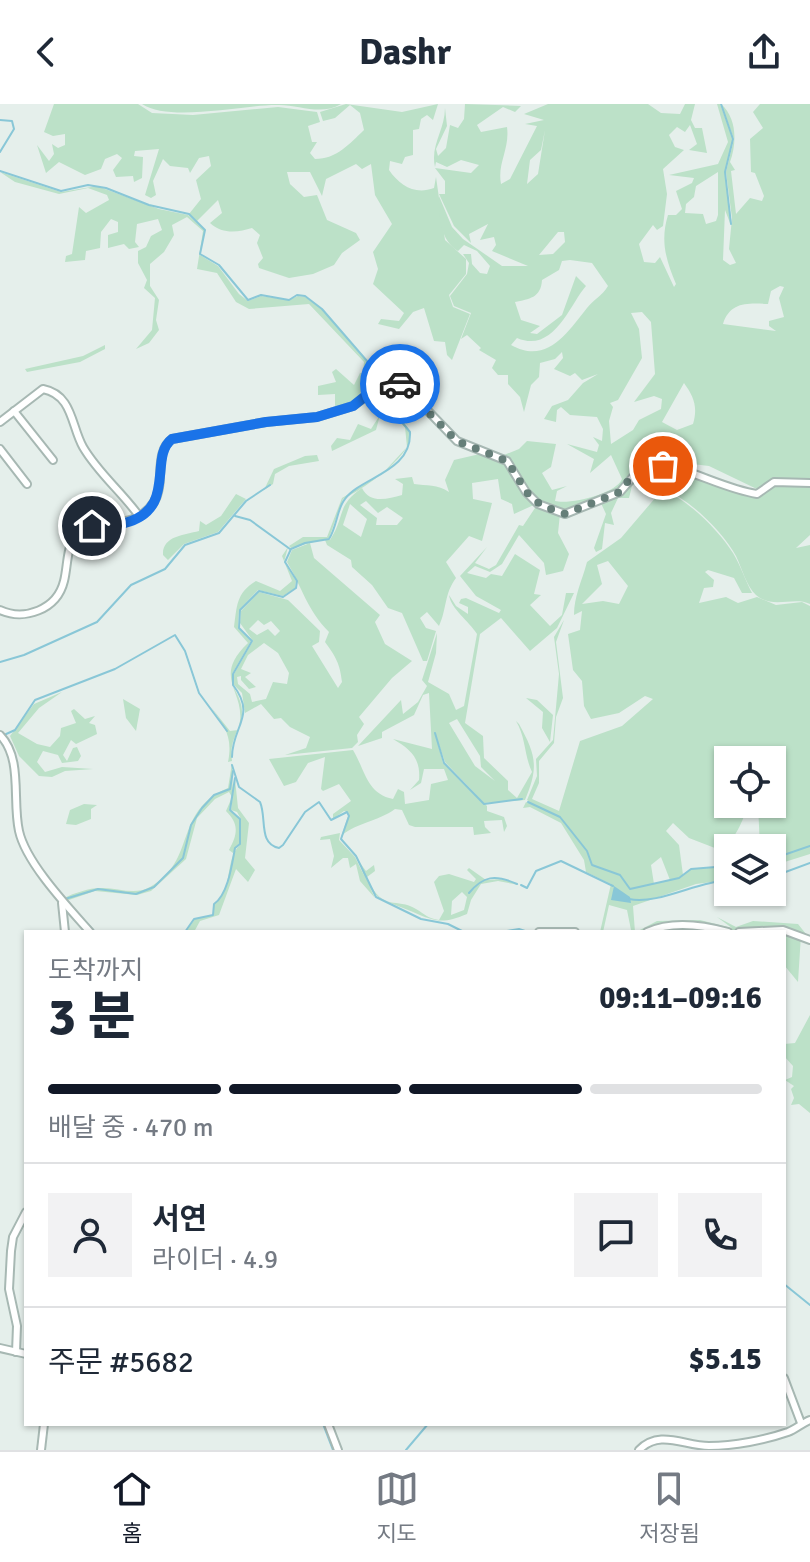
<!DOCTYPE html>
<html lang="ko">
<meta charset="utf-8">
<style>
body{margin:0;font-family:Signika,"Noto Sans KR",sans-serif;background:#f2f2f3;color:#1f2937;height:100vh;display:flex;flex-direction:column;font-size:30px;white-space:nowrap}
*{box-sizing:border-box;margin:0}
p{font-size:26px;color:#747a83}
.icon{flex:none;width:44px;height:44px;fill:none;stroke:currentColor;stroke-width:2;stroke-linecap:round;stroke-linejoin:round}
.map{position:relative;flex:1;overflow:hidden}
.details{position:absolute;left:24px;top:826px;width:762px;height:496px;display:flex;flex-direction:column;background:#fff;border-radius:0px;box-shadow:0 2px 6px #0004}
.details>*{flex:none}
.tools{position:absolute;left:714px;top:642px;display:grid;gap:16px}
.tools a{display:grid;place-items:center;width:72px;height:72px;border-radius:0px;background:#fff;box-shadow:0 2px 6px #0004;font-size:40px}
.pin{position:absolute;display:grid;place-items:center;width:68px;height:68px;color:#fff;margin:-34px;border:4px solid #fff;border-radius:50%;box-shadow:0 2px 8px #0007}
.courier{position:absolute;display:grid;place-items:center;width:80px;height:80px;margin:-40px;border:6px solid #1a73e8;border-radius:50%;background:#fff;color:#222;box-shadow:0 2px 10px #0007}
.summary em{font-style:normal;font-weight:800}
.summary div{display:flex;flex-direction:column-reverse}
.summary{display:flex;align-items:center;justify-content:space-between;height:136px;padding:0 24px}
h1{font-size:52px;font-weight:800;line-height:60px}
.bar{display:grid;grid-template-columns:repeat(4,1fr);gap:12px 8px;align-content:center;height:96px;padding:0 24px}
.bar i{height:10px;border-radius:6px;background:#e0e1e3}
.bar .current{background:#111827}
.bar p{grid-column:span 4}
.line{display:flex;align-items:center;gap:20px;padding:0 24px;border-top:2px solid #e0e1e3}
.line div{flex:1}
.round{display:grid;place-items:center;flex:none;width:84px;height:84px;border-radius:0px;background:#f2f2f3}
header{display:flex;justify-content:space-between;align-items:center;height:104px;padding:0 24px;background:#fff;font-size:36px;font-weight:800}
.tab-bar{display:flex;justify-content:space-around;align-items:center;height:112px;border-top:2px solid #e0e1e3;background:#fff;font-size:22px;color:#747a83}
.tab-bar a{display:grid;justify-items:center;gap:4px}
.tab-bar .current{color:#111827}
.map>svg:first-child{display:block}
.green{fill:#bce1c8;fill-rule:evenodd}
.water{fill:#89c7d7}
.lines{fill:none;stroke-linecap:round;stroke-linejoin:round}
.stream{stroke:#89c7d7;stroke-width:2}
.minor-casing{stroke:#a7b8b3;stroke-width:10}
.minor{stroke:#fff;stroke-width:6}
.done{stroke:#667f79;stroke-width:8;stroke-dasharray:0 14.4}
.route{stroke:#1a73e8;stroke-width:10}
</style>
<header><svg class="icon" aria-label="back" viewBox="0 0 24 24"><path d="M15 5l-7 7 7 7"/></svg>Dashr<svg class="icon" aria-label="share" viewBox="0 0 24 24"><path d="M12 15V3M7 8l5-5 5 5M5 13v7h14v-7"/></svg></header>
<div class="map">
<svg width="810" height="1346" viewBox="0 0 810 1346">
<rect width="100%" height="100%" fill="#e5efeb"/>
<g class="green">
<path d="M54,0H138L152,9L193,11L278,3L317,8L320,18L308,22L312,38H317L310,49L315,55C337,55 349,40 364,26L360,9L350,1L335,14L323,17L320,8L346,0L402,8L438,0L433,16L427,11L421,15L419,25L413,26V51L405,53L402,60L390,57L389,66C400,82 415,91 434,84L436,73L445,136L466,155V170L449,191L453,203L470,210L452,256L447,251L445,238L434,237L424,204L413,208L399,225L378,220L381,215L399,217L404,209L373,180L378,165L373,148L392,120L375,91L371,60L362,65L356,60L326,75L322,92L310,68H287L290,80L304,93L317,91L327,116L356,129L360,136L342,149L334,161L313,170L289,174L259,164L258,160L263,154L257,139L260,131L252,124C239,128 223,131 210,119L222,109L218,96L197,117L189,110L201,95L196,76L211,62L209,52L199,54L190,69L188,64L170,62L163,55L153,77L156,91L151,94L145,91L159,45L135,47L134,52L143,53L142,74L134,78L133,72L116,73L113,66L122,54L117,50L105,55L101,65L85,71L59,58L46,69L37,41L49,57L54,50L52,40L58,44L65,41V30L53,32L44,28Z"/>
<path d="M142,0H341C321,12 300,1 279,1C245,0 171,19 142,0Z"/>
<path d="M465,0L521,2L515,8L503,3L477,21L481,28L507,23C510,45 497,59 501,80L510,75L537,22L525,20L544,16L524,10L548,0H648L661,9L680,10L685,0H695L691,16L695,24H702L707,49L689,46L697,40L690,21L685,28L677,23L669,31L675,43L684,46L663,65L667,90L663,122L657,126L653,121L639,140L644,158L655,159L660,153L674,183L676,180C666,156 660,137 668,111H676L682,105L676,87L692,79L694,74L669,71L718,60L728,38L717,0H720L733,35L725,68L731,114L730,119L725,106L723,156L730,161L736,159L729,145L732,114L726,68L734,35L721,0C737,14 737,39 730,58L735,66L731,67L736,110L750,94L762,97L764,92L755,69L751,68L750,35L763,24L753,8L760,0H810V378L781,377L761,387L709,362L684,359L683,365L645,358L625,383L570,410C516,394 536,378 499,353L519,345L527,337L556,340L551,363L542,369L552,386L567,382L557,387L555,397C571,401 617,389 622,375L611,351L590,369L594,355L567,340L597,348L599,341L593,333L602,337L603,325L597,313L570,311L561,303L557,306L556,318L544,315L552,302L568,296L583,279L598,270L582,276L575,269L570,272L554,265L563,254L562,248L555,255L540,259L539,273L531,281L524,308L520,293L508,280V271H498L492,264L496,256L479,246L481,244L467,231L461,235L471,209L454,202L450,192L467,170L469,159L463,150H471L472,160L480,169L487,170L490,162L477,147L464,141L458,147C440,137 439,111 439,92L452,123L463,135L502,162H528L492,147L496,141L494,133L480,136L488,120L469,130L471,139L454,122L439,90H445V77L435,64L471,69L479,61L461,56L447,63L436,58L435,63C430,41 445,26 445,4L447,22L436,45L438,52L446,44L450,21L458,24L464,15ZM545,26L538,70L527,80L530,56L541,46ZM718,68V111L716,117L706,120L703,110L685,109L686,100L694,93L696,82ZM558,128H564L565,138L553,150L539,151ZM570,156L592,159L608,182C602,192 594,195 587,204C567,229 547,261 511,241L517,234C554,250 570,200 586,182L576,172L562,211L537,230L530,229L540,222L521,216L515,198C529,195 541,194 542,176L559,166L562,157ZM780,182L784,183L779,194L784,213L769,217V222L776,227L723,220C730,198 747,199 768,200L771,187ZM642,208L651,218L655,270L634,298L654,292L662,295L661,305L639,316L633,326L611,340L609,317L613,303L610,299L618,296L642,254L639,225L631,209ZM684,279C694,293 698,303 693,320L677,326L662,318Z"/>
<polygon points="0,68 61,88 97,82 159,105 188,111 205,126 200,151 218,162 239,190 248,197 261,192 289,196 298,192 305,193 322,205 367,258 388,276 380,272 366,278 360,296 353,301 335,302 335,290 318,291 318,282 336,278 332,268 336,265 354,281 360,269 363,269 364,258 309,200 249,205 236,198 217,169 197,165 203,127 187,113 172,121 174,131 164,148 150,160 150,182 159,196 156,216 159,226 149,239 136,245 152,226 155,194 144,184 147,176 138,159 138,147 146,143 151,132 162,126 158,115 137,120 135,138 139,143 129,145 124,140 108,144 108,131 118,128 118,118 111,115 101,128 100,144 86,147 85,156 65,158 66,152 72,150 79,103 86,109 109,96 107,91 88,84 59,90 15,78"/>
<polygon points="105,241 105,245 80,258 27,268 25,265 83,252"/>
<path d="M388,278L401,281L395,283L396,303L408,321L394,307L387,280C388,288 388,298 392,305C396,315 409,319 410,331C412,353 360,387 343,395L329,434L291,444L289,442L303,433H327L342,394L382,370L407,343L405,323L383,304L386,292L383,285Z"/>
<polygon points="380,311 376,326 332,347 331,342 337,334 350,336 358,320 371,325"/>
<path d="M484,349L507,359L536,400L514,410L512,400L501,395L498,375L472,379L473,395L492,399L482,437L469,432L446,458L456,474C444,490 447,505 439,522L427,508L420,514L426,524L436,527L427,557H423L402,509L388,504L372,481L352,463L351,456L327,441L325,436H330C346,411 336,402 362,384C370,400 387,395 402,391L403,380L395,375L412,373L414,380C426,382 438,380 449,388L445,376L454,356ZM366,397L378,409L387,403L403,414L397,421H376L377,414L360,401ZM350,400L367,415L361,433L343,421Z"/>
<polygon points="305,352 317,351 319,357 289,362 275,370 273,380 264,386 274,365"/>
<path d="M658,361L757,391L775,379L810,380V431L796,444L810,441V500C793,492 773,506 756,491C746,482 742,464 736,452C723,428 688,393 662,385L666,378L641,362Z"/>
<path d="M642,375L632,382L629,394H618L611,409L614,421L605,419L602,445L596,448L594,444L606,410L600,397C615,392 627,376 642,375Z"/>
<path d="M662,386C687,394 719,427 733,449C741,462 745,476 752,489H742L734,474L708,466L705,468L714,476L713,483L704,484L699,499L726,493L738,499L757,493L776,501L802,498L810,502V750L772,762V744H760L758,700H772V656H728V700H748C744,715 734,739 720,746L689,734L673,719L666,727L679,741L683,771L691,765L728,762V776L696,780L633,802L635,828L631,826L627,806L609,801L603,828H600L611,780L586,768L584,756L561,719L530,703L523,704L526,698L532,700L527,696L537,672L536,655L553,636L559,570L554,533L564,516L556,538L563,594L556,613L554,639L539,657V679L532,695L559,707L580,637L622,622L653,595L645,592L619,609L591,615L584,602L582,577L573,566L568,530L580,526L582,507L574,511C574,492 582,477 587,458L621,434ZM608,457L628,482L619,500L603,497L582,500L602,480L597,461ZM661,753L670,776L654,780L651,761Z"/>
<path d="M236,390L246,395L218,428L184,440L168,456L163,451C162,432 184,431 199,427L200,417L206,421L221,412Z"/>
<path d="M537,401L560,410L558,429L569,450L563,467L546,471L544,459L519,431L502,460L490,468L475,462L467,469L486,474L491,470L502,472L515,450L540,466L534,490L541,491L530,501L550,522L562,511L566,489H574L557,524L530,547L501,514L480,530L465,619L483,632L484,654L508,677V686L517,694L532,668C524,651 526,634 516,617L519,620C536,651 539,663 525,696L484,699L445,658L435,629L443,659L487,702V707L504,713L507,722L504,728L502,716L484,717L485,723L491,729L474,731L473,723H415L409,721L402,706L395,705C379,717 350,721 341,733L349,709L344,707L333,715V710L351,697L339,680L323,687L321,685L325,653L308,659L296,678L284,682L269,655L353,646C365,666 367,690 393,695L398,685L404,688L405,700L429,696L431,680L448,676L444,665H424L421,679L410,686L419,676C421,654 410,645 393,635L432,645L429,589L423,591L414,611L382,628V634L358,642L401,596L403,610L418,598L427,582L422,576L437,529L436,549L428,578L449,590L456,606L464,602L477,530C469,517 451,505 449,491L456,502L468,510V503L459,499L461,495L466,494L499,509L501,506L476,492L460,472L487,443L475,459L489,465L496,461L519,421L523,422ZM457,615L480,652L481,663L495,677L475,662L449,619Z"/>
<path d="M310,439L314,454L380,511L375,518L385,540L412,557L392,574L359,613L364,620L357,631L358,638L352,644L285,651L306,644L310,633L290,623L281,614L274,615L261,600L245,609L242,589L234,581V570L253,537L240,519L241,507L259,488L288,496L320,527L319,538L312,542L338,584L342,578C340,560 336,553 325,538L329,528C307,506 302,483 287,458L292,446ZM258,516L264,521L271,517L280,527L275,532L268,525L257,531L249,525ZM264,539L278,549L289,569L287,580L273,578L266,595L252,598L250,590L238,580L237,573L241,572V576L249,585L256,583L245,573L251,569L241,565L248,551Z"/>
<path d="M288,443L284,458L296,477L295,484L283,492L258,486L239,506L238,524L251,537L232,570V581C257,620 227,624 232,657L228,658C233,633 225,623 211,603L230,627L238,626C250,588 209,576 248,539L234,523C237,502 236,489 256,477L280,487L292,477L282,452Z"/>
<polygon points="62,588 39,604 18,629 37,640 50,643 60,632 61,624 76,619 71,607 74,605 85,615 95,612 89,619 95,621 97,630 76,640 71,636 63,651 67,657 73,644 77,643 81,652 78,657 62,659 58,651 43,647 37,658 45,668 62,663 93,665 65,667 52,673 39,672 19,652 10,632 34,600"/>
<polygon points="526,594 537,596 553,611 550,638 542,624 543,608"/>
<polygon points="123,595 140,605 136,627 126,614"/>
<path d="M232,659L233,694L229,706L239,713V740L233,749L229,746C238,730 239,720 226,707L232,693L229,688L215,695L197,714L186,755L151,787L137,791L95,787L66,797L91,828L67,801L46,770L64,794C74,789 90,784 100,784C117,783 134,792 150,783C198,756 172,708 228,684Z"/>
<path d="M235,675L238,704L249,719L245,754L255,766L248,778L236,765L219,811L200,817L194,828H186L195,815L213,811L214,800C234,787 224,755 240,741L241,715L237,708L231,706Z"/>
<polygon points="84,700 97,701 91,705 91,715 76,721 66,720 70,706"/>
<polygon points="340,729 339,736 355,753 375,794 360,777 356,760 350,764 348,754 343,754 331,764 334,752 330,735 320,736 321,733"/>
<path d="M360,759L366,767L374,761L375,767L367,773L368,777C384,808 396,793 416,805C426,811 427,814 439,816L444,807L434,778L439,772L449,770L474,778L476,775L467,766L469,764L486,776L504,775L519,781L498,777L481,780L471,796L467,810C443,820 436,818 413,808C383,795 369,797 360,759ZM462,788L467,793L464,806L451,811L452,797Z"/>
<polygon points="717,813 736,823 753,817 798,820 810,835 788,825 731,828 705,820 682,823 696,822 724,828 636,828 657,817 700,816 732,824"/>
<polygon points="750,826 788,827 801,831 798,878 784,861 784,828 743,828"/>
<polygon points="810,911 810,1009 799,1000 791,1001 794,994 791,985 794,982 785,976 792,973 793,962 784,952 784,940 795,939"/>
</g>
<polygon class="water" points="614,782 630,793 631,799 611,796"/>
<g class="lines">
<g class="stream">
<polyline points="721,0 733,35 725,68 731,120"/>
<polyline points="0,16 12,17 14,25 0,48"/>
<polyline points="0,67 61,87 88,81 106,84 149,101 189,110 205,126 200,150 219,161 248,196 261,191 289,196 297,191 305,192 322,205 367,257 387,273"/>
<polyline points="235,412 250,416 290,445"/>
<polyline points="0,558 24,551 97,518 131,481 165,465 185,441 219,429 246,397 270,381"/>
<polyline points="435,629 444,659 484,700 522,695"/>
<polyline points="4,631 15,626 35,596 115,565 175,531 185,547 199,589 227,627"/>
<path d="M232,653C232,622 257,612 233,581V570L252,537L239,524L240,506L259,487L283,493L296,484L297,477L285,458L291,445L305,439L329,435C337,423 337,404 345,395C361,373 412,368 410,328L393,307L388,280"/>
<path d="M232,661L239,683L260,698C267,714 258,740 279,744L283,741L305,708L319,698L331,716L347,708L349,712L341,735L356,752L376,793L421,815L448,820L464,828"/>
<polyline points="528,698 560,713 587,747 592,761 620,771 630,785 679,774 691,765 728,762"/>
<polyline points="772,755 810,742"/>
<polyline points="772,773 810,759"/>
<polyline points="521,781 527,784 536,767 561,757 613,782"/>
<path d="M469,789C483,772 495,770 517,780"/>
<polyline points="65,795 98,785 136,790 154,783 183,754 191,721 202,704 214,691 230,685 233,667"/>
<path d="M629,795C658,801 696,778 728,776"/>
<polyline points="82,814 95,828"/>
<path d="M185,828L194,815L213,811L214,800C228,791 232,760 235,744L240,740V715L230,706L235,674"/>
<polyline points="500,828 519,825 528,828"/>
<polyline points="784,1180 810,1201"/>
<polyline points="323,1320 333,1346"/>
<polyline points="406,1346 428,1320"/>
</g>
<defs>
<g id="minor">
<polyline points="14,307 53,356"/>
<path d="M0,318L43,285C73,291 71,322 83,343C98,369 122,388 139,412"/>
<polyline points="0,345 27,380"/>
<path d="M0,506C24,517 57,506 64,477C68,461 66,443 77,430C95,409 133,431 154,398C166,379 153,349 172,335L266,318L317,313L353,302L388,276L402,280L457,337L507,357L526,388L538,400L565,410L620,388L645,359C684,360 719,384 757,390L774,378L810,379"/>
<path d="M0,631C23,655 12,696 19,727C26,759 68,803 90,828"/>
<polyline points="62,799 65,828"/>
<polyline points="539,828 575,828"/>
<path d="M647,828C673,816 703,821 728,828"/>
<polyline points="739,828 783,826 810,836"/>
<polyline points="0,1244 26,1250"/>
<polyline points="16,1248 17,1222 9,1185 11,1147 13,1133 26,1108"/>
<polyline points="784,1274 801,1319"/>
<polyline points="328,1320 338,1346"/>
<polyline points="41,1346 44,1320"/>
<path d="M639,1346C660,1325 684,1342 709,1342C734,1342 765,1336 788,1328C796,1325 802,1319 810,1316"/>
</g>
</defs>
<use href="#minor" class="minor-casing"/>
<use href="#minor" class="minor"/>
</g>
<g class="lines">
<polyline class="done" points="400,280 457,337 507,357 530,393 543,402 565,410 620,388 640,361 663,362"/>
<path class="route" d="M92,422C103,420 115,422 125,419C178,405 148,353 172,335L266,318L317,313L353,302L383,278L400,280"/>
</g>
</svg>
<div class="tools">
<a><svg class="icon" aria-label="locate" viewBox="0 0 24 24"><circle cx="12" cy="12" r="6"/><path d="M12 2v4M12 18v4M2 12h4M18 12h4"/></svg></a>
<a><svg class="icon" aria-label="layers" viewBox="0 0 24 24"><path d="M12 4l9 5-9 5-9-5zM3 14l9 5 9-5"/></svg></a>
</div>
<div class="pin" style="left:663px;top:362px;background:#ea580c"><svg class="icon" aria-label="bag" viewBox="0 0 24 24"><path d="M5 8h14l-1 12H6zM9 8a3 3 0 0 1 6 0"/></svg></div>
<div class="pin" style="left:92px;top:422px;background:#1f2937"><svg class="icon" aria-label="home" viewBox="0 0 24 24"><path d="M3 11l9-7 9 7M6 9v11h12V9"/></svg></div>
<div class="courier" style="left:400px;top:280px"><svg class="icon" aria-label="car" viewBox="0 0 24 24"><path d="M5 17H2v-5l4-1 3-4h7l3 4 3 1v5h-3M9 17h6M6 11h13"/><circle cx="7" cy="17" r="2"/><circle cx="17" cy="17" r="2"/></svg></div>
<section class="details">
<div class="summary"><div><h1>3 분</h1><p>도착까지</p></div><em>09:11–09:16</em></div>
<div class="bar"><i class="current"></i><i class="current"></i><i class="current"></i><i></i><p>배달 중 · 470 m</p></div>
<div class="line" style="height:144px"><a class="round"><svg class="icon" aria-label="person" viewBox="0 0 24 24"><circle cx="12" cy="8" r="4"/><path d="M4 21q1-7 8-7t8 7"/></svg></a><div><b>서연</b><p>라이더 · 4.9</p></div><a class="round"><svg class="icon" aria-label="chat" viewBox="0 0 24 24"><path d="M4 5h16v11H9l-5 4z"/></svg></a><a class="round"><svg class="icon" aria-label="phone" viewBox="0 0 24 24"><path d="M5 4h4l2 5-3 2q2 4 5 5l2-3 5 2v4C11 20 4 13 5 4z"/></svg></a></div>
<div class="line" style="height:104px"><div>주문 #5682</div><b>$5.15</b></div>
</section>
</div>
<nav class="tab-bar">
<a class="current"><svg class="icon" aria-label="home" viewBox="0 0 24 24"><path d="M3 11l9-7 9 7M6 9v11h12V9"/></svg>홈</a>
<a><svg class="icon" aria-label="map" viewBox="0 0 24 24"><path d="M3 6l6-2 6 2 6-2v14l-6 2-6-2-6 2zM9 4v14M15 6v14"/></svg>지도</a>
<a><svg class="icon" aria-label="saved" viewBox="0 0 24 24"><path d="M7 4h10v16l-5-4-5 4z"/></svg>저장됨</a>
</nav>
